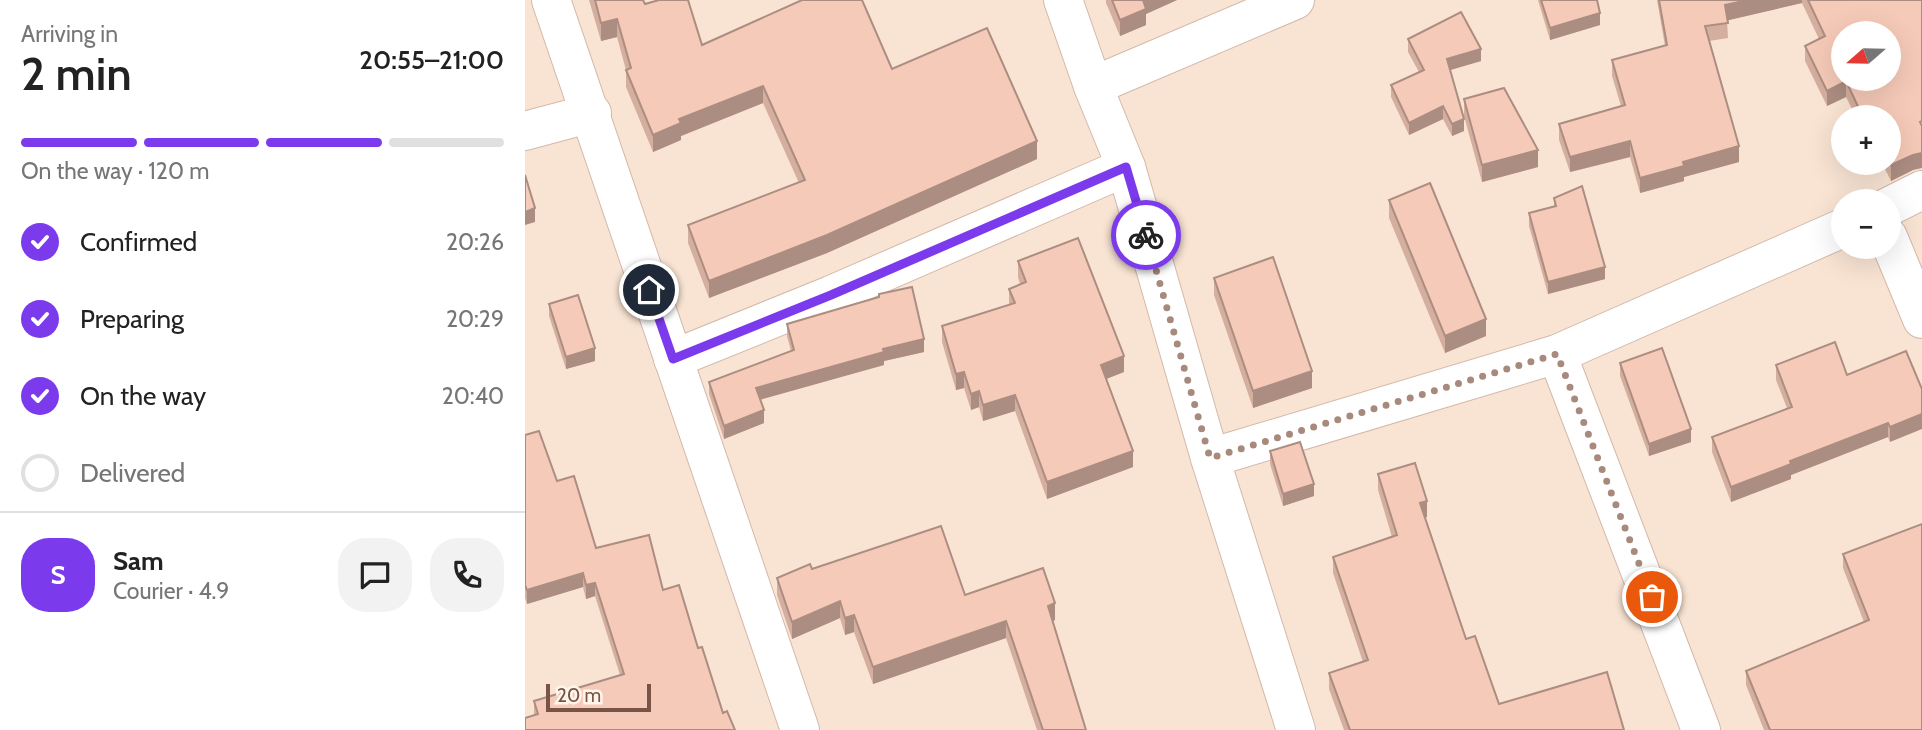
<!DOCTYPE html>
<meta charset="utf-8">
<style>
body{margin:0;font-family:Cabin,sans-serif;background:#f2f2f2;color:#222;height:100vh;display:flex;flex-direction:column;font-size:26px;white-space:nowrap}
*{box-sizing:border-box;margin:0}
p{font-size:23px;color:#767676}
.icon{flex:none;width:38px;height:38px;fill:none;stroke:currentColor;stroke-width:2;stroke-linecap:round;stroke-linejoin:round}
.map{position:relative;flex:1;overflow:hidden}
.panel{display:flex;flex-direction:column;background:#fff;width:525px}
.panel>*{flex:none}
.needle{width:46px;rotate:250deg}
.buttons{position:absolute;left:1306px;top:21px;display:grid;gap:14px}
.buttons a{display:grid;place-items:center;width:70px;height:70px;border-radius:50%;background:#fff;box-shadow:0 7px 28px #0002;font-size:35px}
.scale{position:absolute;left:21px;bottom:18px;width:105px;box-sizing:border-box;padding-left:7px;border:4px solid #795346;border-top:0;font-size:19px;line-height:24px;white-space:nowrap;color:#795346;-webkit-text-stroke:5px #fff5eb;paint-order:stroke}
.pin{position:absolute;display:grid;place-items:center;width:60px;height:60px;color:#fff;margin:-30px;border:4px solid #fff;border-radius:50%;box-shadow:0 2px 7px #0007}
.courier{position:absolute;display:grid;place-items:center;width:70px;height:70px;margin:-35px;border:5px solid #7c3aed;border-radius:50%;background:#fff;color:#222;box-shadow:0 2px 9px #0007}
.headline em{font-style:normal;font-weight:600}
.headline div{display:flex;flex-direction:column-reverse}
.headline{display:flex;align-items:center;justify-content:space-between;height:119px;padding:0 21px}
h1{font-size:46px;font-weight:600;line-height:52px}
.bar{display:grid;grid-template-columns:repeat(4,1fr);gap:10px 7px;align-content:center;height:84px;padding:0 21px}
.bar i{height:9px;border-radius:5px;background:#e0e0e0}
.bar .current{background:#7c3aed}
.bar p{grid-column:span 4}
.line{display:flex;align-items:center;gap:18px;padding:0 21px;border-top:2px solid #e0e0e0}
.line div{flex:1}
.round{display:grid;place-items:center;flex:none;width:74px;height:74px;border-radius:28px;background:#f2f2f2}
ol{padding:0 21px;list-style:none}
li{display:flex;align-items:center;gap:21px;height:77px}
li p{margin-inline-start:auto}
li .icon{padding:7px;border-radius:50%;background:#7c3aed;color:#fff;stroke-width:4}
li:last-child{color:#767676}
li i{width:38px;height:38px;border:4px solid #e0e0e0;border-radius:50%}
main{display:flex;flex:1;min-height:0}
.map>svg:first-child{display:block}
.residential{fill:#f9e4d3;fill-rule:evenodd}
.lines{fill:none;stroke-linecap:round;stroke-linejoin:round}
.minor-casing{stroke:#d3b8aa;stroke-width:40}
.minor{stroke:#fff;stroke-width:38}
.wall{fill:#d4ae9e}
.shaded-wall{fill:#ac8d81}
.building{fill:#f6cab8;stroke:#ac8d81;stroke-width:2;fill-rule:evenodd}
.done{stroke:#a88a7d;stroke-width:7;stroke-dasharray:0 12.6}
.route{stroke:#7c3aed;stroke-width:9}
</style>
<main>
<section class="panel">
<div class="headline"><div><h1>2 min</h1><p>Arriving in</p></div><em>20:55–21:00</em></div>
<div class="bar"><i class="current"></i><i class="current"></i><i class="current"></i><i></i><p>On the way · 120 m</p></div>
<ol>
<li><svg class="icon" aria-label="check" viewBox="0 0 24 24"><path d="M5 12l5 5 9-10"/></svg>Confirmed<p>20:26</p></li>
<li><svg class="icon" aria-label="check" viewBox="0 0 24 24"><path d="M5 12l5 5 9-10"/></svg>Preparing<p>20:29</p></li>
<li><svg class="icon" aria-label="check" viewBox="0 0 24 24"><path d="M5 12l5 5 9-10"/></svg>On the way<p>20:40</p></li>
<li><i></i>Delivered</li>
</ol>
<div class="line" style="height:126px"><b class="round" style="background:#7c3aed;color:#fff">S</b><div><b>Sam</b><p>Courier · 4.9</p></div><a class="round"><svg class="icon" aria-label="chat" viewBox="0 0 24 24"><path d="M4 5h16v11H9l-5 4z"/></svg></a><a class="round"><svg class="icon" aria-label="phone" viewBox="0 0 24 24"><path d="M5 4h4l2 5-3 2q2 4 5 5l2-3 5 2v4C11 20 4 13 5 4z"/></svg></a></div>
</section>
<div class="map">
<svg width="1397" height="730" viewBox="0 0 1397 730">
<rect width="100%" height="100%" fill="#fef1e3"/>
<path class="residential" d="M0,0H1397V730H0ZM1318,33H1363V79H1318ZM1318,117H1363V163H1318ZM1318,201H1363V247H1318Z"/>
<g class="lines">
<defs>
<g id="minor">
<polyline points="26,0 275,730"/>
<polyline points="538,0 568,86 601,167 685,458 771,730"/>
<polyline points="568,86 770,0"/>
<polyline points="0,131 67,113"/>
<polyline points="1363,207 1397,190"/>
<polyline points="1363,237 1397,319"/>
<polyline points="1032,354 1176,730"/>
<polyline points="148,359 306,295 601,167"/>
<polyline points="685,458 1032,354 1318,228"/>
</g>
</defs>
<use href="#minor" class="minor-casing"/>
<use href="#minor" class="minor"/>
</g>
<g class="wall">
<polygon points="64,0 118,0 120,4 177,45 367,69 512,159 302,253 184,298 163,243 163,225 274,183 238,103 156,136 156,140 128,152 101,87 101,70 92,37 76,41"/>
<polygon points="581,0 652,0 621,14 621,25 595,36 581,3"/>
<polygon points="1013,0 1072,0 1075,25 1025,40"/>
<polygon points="1132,0 1397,0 1388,170 1366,181 1357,163 1363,163 1363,117 1331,117 1321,97 1302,106 1280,61 1280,46 1294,39 1277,3 1202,20 1203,38 1184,41 1214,162 1159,177 1159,181 1115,193 1105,157 1045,172 1034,140 1034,124 1096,106 1087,76 1087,60 1140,46"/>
<polygon points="883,39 956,61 925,70 939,131 927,136 918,119 884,135 866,97 866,85 894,72 883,52"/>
<polygon points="939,99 1013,167 957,182 939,116"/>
<polygon points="1029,198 1080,279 1023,294 1004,226 1004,213 1029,207"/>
<polygon points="864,200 961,336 920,353 864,218"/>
<polygon points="493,261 599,372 581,379 608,467 522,499 490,411 458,421 454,407 446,410 439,388 431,390 417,342 417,326 484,305 484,289 495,284 493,277"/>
<polygon points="689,278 787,388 728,408 689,295"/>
<polygon points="24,304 70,361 41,369 24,316"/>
<polygon points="262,324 399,352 359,361 359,365 235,399 239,423 199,439 184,394 184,382 266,351 262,336"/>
<polygon points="1381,351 1365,442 1363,437 1266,475 1266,479 1206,502 1187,452 1187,437 1262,408 1251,380 1251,365 1322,375"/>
<polygon points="1095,363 1166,442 1124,456 1095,376"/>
<polygon points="0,435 32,481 71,548 138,590 173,648 198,713 210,730 9,715 9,701 95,675 70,596 61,599 58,587 2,604 0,598"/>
<polygon points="745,451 789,496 758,506 745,464"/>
<polygon points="853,474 902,517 900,518 941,639 974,704 1099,730 819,730 804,689 804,673 838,662 808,573 808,557 867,537 853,490"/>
<polygon points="1318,554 1397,730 1239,730 1221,685 1221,671 1339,622 1318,568"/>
<polygon points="287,569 440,595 530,620 528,621 561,730 512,730 481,638 348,684 329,632 320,635 315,618 267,639 252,595 252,578"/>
</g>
<g class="shaded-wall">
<polygon points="618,0 652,0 621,14 621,25 595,36 595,20"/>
<polygon points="1223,0 1277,0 1277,3 1200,21 1200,5"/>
<polygon points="1075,13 1075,25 1025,40 1025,28"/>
<polygon points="92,19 92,37 76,41 76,23"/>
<polygon points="956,49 956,61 922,71 922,59"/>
<polygon points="1321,81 1321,97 1302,106 1302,91"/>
<polygon points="238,86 238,103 156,136 156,140 128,152 128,135 154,119"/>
<polygon points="918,106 918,119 884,135 884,123"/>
<polygon points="939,119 939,131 927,136 927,124"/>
<polygon points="512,141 512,159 302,253 184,298 184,281"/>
<polygon points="1105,141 1105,157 1045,172 1045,157"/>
<polygon points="1214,146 1214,162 1159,177 1159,181 1115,193 1115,178 1158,162"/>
<polygon points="1013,150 1013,167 957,182 957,165"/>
<polygon points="1397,153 1397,168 1388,170 1366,181 1366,165 1388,155"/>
<polygon points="10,208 10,222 0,225 0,212"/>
<polygon points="1080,267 1080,279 1023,294 1023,282"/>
<polygon points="961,319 961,336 920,353 920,336"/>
<polygon points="399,339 399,352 359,361 359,365 231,401 231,388 358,349"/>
<polygon points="70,348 70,361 41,369 41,357"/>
<polygon points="599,356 599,372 576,381 576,365"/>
<polygon points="787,371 787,388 728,408 728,391"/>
<polygon points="439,372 439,388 431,390 431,374"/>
<polygon points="454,391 454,407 446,410 446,394"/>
<polygon points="490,395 490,411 458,421 458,405"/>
<polygon points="239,410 239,423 199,439 199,426"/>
<polygon points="1397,414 1397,429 1365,442 1365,427"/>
<polygon points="1363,423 1363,437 1266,475 1266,479 1206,502 1206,487 1265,461"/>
<polygon points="1166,429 1166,442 1124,456 1124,444"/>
<polygon points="608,451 608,467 522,499 522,482"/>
<polygon points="789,484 789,496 758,506 758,494"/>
<polygon points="902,501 902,517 895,519 895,503"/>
<polygon points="58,573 58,587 2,604 2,590"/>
<polygon points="70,583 70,596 61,599 61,585"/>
<polygon points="315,601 315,618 267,639 267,622"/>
<polygon points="530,603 530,620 523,623 523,606"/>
<polygon points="329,615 329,632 320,635 320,618"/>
<polygon points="481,621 481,638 348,684 348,667"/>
</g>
<g class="building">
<polygon points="70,0 118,0 120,4 134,0 163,0 177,45 277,0 337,0 367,69 462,28 512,141 302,235 184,281 163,225 280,180 238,86 154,119 156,123 128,135 101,70 106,68 92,19 76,23"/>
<polygon points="587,0 618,0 621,9 595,20"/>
<polygon points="1016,0 1072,0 1075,13 1025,28"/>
<polygon points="1134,0 1223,0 1200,5 1203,23 1180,26 1214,146 1158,162 1159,166 1115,178 1105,141 1045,157 1034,124 1100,105 1087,60 1142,45"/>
<path d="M1283,0H1397V121L1395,122L1397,126V153L1388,155L1366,165L1363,159V117H1338L1321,81L1302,91L1280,46L1300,36ZM1318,33H1363V79H1318Z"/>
<polygon points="936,12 956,49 922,59 939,119 927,124 918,106 884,123 866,85 899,70 883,39"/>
<polygon points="979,88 1013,150 957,165 939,99"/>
<polygon points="0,175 10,208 0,212"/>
<polygon points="905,183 961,319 920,336 864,200"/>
<polygon points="1057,186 1080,267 1023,282 1004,213 1031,206 1029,198"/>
<polygon points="553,238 599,356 576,365 608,451 522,482 490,395 458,405 454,391 446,394 439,372 431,374 417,326 490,303 484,289 501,282 493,261"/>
<polygon points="748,257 787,371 728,391 689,278"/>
<polygon points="387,287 399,339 358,349 359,352 231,388 239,410 199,426 184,382 269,350 262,324 354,297 354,294"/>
<polygon points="53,295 70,348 41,357 24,304"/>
<polygon points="1310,342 1322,375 1381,351 1397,389 1397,414 1365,427 1363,423 1265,461 1266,464 1206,487 1187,437 1267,407 1251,365"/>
<polygon points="1137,348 1166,429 1124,444 1095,363"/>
<polygon points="14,431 32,481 49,476 71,548 124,535 138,590 154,585 173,648 177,647 198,713 202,711 210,730 0,730 0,718 13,714 9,701 99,674 70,583 61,585 58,573 2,590 0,585 0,435"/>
<polygon points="775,442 789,484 758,494 745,451"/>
<polygon points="890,463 902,501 895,503 941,639 950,636 974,704 1082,672 1099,730 825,730 804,673 843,660 808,557 872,535 853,474"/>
<polygon points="1397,524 1397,730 1245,730 1221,671 1344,620 1318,554"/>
<polygon points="416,526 440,595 518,568 530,603 523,606 561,730 518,730 481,621 348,667 329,615 320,618 315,601 267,622 252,578 285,564 287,569"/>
</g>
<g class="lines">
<polyline class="done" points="621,235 685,458 1032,354 1127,597"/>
<polyline class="route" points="124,290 148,359 306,295 601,167 621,235"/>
</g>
</svg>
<div class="buttons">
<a><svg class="needle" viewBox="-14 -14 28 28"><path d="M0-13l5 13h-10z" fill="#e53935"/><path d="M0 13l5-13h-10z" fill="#767676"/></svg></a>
<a>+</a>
<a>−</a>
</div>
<div class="scale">20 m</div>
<div class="pin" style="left:1127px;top:597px;background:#ea580c"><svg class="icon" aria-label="bag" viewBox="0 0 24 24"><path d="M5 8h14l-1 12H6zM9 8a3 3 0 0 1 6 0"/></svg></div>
<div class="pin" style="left:124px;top:290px;background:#1f2937"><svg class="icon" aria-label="home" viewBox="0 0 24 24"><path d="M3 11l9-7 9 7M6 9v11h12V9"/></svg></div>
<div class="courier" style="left:621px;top:235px"><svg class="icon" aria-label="bike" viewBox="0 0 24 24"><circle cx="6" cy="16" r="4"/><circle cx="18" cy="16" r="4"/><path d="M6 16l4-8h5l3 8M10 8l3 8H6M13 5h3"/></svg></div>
</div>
</main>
